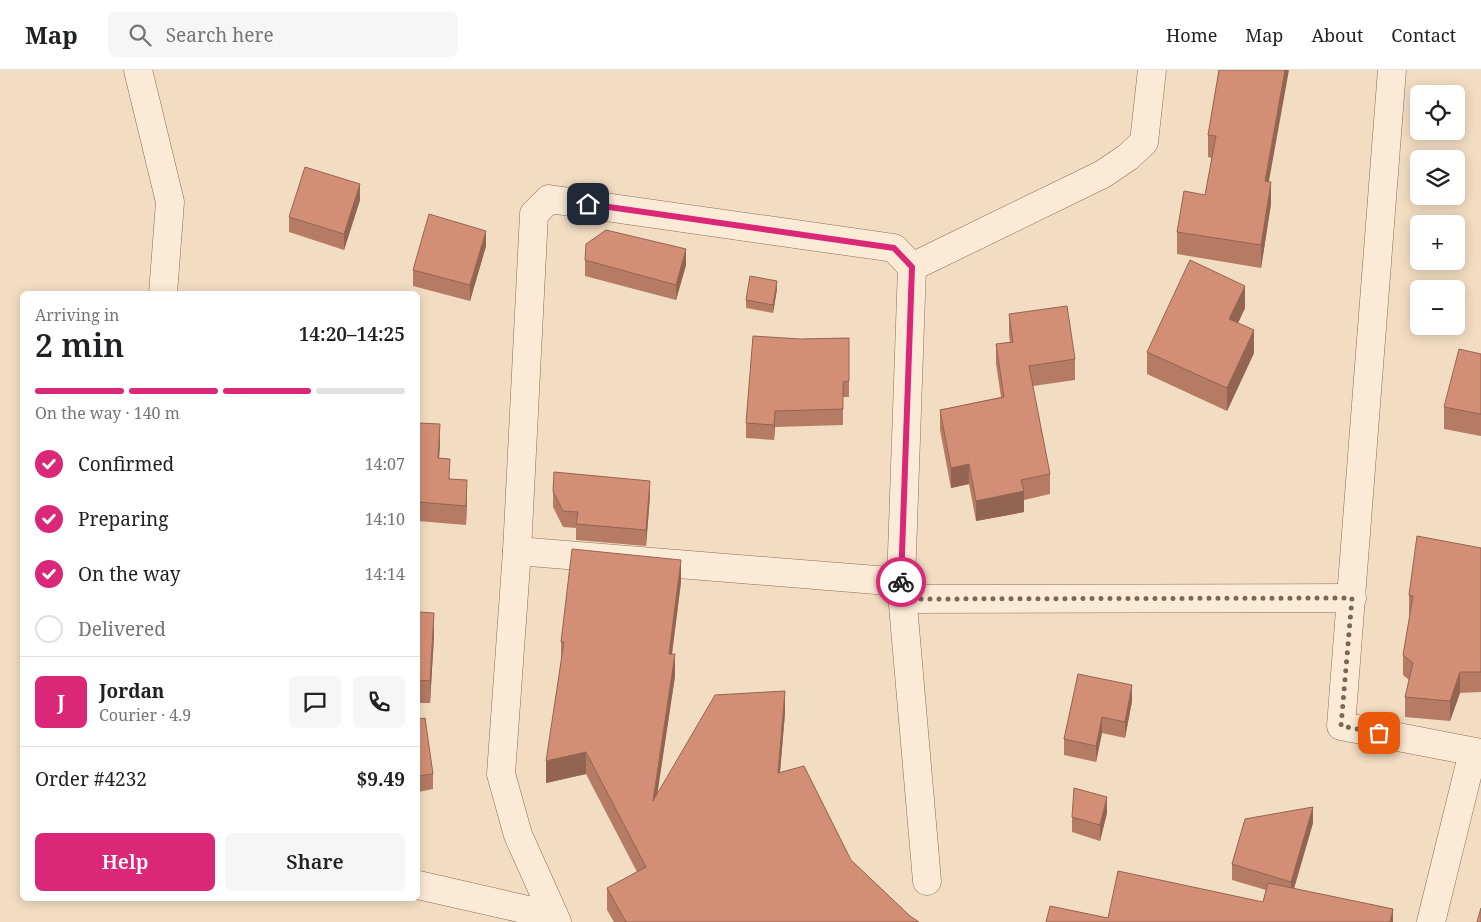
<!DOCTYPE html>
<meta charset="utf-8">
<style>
body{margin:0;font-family:"Noto Serif",serif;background:#f6f6f6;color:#202124;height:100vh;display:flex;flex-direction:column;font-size:19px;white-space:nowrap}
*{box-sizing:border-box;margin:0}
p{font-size:16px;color:#757577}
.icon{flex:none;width:28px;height:28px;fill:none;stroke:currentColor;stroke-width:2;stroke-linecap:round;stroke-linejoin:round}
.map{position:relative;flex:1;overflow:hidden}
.details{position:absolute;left:20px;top:221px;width:400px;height:610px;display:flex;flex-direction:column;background:#fff;border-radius:8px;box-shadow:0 2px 12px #0003}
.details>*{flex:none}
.controls{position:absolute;left:1410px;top:15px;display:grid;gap:10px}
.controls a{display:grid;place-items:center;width:55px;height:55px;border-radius:8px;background:#fff;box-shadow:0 2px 12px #0003;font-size:25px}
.pin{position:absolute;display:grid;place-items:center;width:42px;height:42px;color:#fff;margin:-21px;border-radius:10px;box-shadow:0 2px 8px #0006}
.courier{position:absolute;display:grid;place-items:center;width:50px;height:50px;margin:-25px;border:4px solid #db2777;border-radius:50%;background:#fff;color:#222;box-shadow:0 1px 6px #0007}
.overview em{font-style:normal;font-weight:600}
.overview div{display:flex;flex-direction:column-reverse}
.overview{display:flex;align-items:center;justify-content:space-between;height:85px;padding:0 15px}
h1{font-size:32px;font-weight:600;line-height:38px}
.bar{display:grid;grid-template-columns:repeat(4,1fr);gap:8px 5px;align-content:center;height:60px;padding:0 15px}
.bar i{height:6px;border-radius:4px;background:#e0e0e0}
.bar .active{background:#db2777}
.bar p{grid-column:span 4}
.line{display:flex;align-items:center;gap:12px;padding:0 15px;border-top:1px solid #e0e0e0}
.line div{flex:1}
.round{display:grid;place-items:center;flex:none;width:52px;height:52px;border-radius:8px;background:#f6f6f6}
ol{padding:0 15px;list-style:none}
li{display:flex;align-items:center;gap:15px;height:55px}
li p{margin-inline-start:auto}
li .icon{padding:5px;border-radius:50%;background:#db2777;color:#fff;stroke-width:4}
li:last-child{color:#757577}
li i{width:28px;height:28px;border:2px solid #e0e0e0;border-radius:50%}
.button{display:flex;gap:10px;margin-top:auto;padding:10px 15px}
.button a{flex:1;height:58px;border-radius:8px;background:#db2777;color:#fff;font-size:20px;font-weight:600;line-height:58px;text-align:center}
.button a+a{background:#f6f6f6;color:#202124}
header{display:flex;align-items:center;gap:30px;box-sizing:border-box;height:70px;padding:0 25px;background:#fff;border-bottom:1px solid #e0e0e0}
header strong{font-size:24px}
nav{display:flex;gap:28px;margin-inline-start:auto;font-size:18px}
.search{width:350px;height:45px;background:#f6f6f6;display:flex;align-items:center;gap:12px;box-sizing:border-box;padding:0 18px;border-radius:8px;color:#757577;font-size:19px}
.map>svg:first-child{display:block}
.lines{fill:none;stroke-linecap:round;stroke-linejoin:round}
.street-casing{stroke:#8d6d57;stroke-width:29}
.street{stroke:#fbebd6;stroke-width:28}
.wall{fill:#b57b65}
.shaded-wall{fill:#946452}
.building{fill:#d38f75;stroke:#946452}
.done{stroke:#7c6757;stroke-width:5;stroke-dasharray:0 9}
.route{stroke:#db2777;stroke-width:6}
</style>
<header>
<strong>Map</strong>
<div class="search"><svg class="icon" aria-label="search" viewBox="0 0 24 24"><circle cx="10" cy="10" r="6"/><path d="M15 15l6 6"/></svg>Search here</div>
<nav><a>Home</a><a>Map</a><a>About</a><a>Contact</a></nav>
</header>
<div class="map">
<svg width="1481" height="852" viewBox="0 0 1481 852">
<rect width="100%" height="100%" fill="#f2ddc2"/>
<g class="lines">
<defs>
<g id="street">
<polyline points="138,0 170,132 163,224"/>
<polyline points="1392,0 1341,656 1481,683"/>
<polyline points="912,197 1103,104 1128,87 1144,72 1152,0"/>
<polyline points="517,481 901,512"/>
<polyline points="902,529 1352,528"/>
<polyline points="418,815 554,846"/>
<polyline points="557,852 518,765 501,704 517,481 534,144 549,129 894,178 912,197 901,512 927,811"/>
<polyline points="1431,852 1473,682"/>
</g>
</defs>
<use href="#street" class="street-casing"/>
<use href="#street" class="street"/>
</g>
<g class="wall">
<polygon points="1219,0 1269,112 1271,134 1261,198 1177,184 1177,162 1205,125 1212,88 1208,87 1208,65"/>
<polygon points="360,130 344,180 289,162 289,147"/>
<polygon points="486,176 470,231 413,216 413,200"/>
<polygon points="585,190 686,195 676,230 585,206"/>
<polygon points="777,219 773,243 746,238 746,230"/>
<polygon points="1245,238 1238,253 1254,283 1227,341 1147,304 1147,282"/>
<polygon points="1009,244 1075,289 1075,310 1033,316 1050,404 1050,424 1024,430 1024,442 976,451 969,414 951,418 940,360 940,340 1001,327 996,294 996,274 1010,272 1009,265"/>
<polygon points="849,268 849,327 843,327 843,355 775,357 774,370 746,368 746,353 800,269"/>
<polygon points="1481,284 1481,366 1444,359 1444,337"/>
<polygon points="418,353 440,373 439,388 450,409 467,429 466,455 418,451"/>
<polygon points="553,421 650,426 646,476 576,470 576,458 563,457 553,437"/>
<polygon points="1481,478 1481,622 1460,623 1450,651 1405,647 1405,627 1409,610 1403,605 1403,585 1410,546 1409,546 1409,525"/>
<polygon points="681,512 672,584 675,606 657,724 785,643 780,702 851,790 910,846 919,852 614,852 607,840 607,818 637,802 586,704 546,713 561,590 561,572"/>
<polygon points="418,542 434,566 430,633 418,633"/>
<polygon points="1078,604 1132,631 1125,668 1102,663 1096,692 1064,685 1064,669"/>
<polygon points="418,649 433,704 433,719 418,722"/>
<polygon points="1107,743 1100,771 1072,762 1072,747"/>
<polygon points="1313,753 1294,819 1393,852 1108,848 1263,832 1266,820 1232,810 1232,794"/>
</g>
<g class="shaded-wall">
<polygon points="1285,0 1289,0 1265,133 1265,111"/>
<polygon points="1271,112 1271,134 1261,198 1261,175"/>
<polygon points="360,114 360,130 344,180 344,164"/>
<polygon points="486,161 486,176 470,231 470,215"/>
<polygon points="686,179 686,195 676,230 676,215"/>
<polygon points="777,211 777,219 773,243 773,235"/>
<polygon points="1245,216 1245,238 1229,272 1229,249"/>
<polygon points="1254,260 1254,283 1227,341 1227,318"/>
<polygon points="775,341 775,357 774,370 774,355"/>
<polygon points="440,354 440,373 438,407 438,388"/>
<polygon points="969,394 969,414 951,418 951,398"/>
<polygon points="467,410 467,429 466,455 466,436"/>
<polygon points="650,411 650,426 646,476 646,460"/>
<polygon points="1024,421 1024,442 976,451 976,431"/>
<polygon points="681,490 681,512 669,606 669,584"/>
<polygon points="434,543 434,566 430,633 430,611"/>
<polygon points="675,584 675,606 653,753 653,731"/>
<polygon points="1460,602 1460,623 1450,651 1450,631"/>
<polygon points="1132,615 1132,631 1125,668 1125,652"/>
<polygon points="785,621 785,643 778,725 778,703"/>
<polygon points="1102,647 1102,663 1096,692 1096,676"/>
<polygon points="586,682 586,704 546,713 546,691"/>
<polygon points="1107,727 1107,743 1100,771 1100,755"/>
<polygon points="1313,737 1313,753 1291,828 1291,812"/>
<polygon points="1393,839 1393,852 1390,852"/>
</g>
<g class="building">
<polygon points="1219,0 1285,0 1265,111 1271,112 1261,175 1177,162 1184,121 1205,125 1216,66 1208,65"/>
<polygon points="305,97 360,114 344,164 289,147"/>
<polygon points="429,144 486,161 470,215 413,200"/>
<polygon points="606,160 686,179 676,215 585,190 586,174"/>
<polygon points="1190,190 1245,216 1229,249 1254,260 1227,318 1147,282"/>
<polygon points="750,206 777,211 773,235 746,230"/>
<polygon points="1067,236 1075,289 1029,296 1050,404 1021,410 1024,421 976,431 969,394 951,398 940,340 1004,327 996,274 1013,272 1009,244"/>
<polygon points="753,266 800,269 849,268 849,311 843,312 843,339 775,341 774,355 746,353"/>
<polygon points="1459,279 1481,284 1481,344 1444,337"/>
<polygon points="418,353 440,354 438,388 450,389 449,409 467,410 466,436 418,432"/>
<polygon points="554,402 650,411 646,460 576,454 578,442 563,441 553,421"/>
<polygon points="1417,466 1481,478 1481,602 1460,602 1450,631 1405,627 1413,593 1403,585 1413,526 1409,525"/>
<polygon points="572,479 681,490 669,584 675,584 653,731 715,625 785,621 778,703 804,696 851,790 910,846 919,852 626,852 607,818 646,797 586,682 546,691 564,572 561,572"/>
<polygon points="418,542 434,543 430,611 418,610"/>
<polygon points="1078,604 1132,615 1125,652 1102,647 1096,676 1064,669"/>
<polygon points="425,648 433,704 418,706 418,649"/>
<polygon points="1074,718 1107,727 1100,755 1072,747"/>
<polygon points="1313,737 1291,812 1232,794 1245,749"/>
<polygon points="1118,801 1263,832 1268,813 1393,839 1390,852 1046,852 1050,836 1108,848"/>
<polygon points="1481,838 1481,852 1477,852"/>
</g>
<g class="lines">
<polyline class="done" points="901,512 902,529 1352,528 1341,656 1379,663"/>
<polyline class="route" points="588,134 894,178 912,197 901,512"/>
</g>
</svg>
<div class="controls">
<a><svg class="icon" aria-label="locate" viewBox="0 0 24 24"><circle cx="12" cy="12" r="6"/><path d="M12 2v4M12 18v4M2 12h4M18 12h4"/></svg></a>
<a><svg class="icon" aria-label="layers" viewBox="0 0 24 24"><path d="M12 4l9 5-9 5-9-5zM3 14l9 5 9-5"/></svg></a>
<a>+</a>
<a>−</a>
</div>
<div class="pin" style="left:1379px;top:663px;background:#ea580c"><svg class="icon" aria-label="bag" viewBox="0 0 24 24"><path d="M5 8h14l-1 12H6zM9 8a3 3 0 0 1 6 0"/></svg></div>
<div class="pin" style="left:588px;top:134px;background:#1f2937"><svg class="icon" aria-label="home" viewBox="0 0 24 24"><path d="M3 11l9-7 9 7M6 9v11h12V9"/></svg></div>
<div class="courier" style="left:901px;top:512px"><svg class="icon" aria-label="bike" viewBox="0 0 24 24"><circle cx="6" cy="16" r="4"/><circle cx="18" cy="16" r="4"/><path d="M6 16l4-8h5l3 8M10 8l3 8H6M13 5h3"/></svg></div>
<section class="details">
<div class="overview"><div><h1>2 min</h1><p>Arriving in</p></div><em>14:20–14:25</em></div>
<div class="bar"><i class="active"></i><i class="active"></i><i class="active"></i><i></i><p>On the way · 140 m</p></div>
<ol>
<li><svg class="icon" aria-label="check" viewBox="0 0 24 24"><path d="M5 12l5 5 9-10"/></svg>Confirmed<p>14:07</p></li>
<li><svg class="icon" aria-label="check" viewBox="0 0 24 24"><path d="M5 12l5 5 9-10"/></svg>Preparing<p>14:10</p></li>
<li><svg class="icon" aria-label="check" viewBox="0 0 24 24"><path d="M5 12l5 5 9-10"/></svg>On the way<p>14:14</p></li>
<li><i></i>Delivered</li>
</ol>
<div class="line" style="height:90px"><b class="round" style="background:#db2777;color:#fff">J</b><div><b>Jordan</b><p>Courier · 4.9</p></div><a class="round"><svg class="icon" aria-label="chat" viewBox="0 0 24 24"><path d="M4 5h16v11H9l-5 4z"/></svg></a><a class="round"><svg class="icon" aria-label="phone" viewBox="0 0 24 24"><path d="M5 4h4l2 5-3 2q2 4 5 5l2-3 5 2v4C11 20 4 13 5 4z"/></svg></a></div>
<div class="line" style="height:65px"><div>Order #4232</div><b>$9.49</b></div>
<div class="button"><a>Help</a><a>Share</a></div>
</section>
</div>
